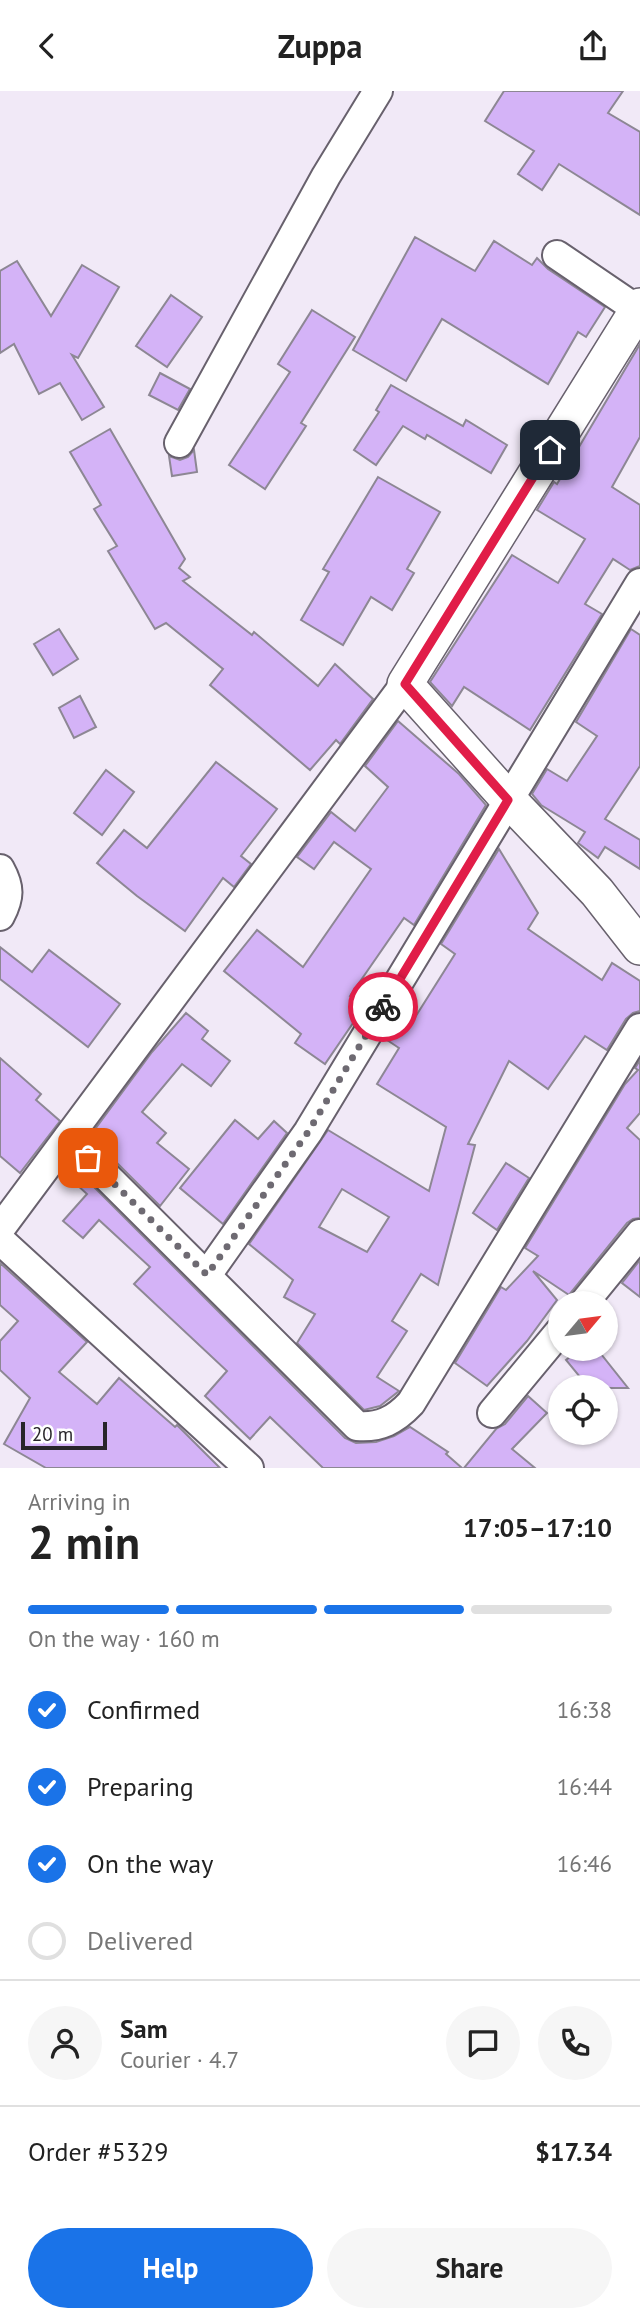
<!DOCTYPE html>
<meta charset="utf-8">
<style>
body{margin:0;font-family:"PT Sans",sans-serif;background:#f6f6f6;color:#222;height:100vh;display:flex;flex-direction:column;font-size:26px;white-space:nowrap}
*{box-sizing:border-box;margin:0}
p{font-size:23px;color:#767676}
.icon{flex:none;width:38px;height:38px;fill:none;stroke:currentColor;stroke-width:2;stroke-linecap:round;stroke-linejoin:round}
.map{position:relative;height:1377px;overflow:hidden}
.details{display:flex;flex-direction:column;background:#fff;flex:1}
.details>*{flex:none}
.needle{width:46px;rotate:61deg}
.tools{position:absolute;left:548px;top:1200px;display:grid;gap:14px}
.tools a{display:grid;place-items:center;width:70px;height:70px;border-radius:50%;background:#fff;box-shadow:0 2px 5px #0004;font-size:35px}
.scale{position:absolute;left:21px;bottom:18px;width:86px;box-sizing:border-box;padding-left:7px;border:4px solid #28252a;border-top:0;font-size:19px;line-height:24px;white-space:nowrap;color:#28252a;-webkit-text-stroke:5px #fff;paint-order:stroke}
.pin{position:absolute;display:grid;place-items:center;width:60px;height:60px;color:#fff;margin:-30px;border-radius:14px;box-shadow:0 4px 10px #0006}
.courier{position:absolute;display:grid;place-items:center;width:70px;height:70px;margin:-35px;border:5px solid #e11d48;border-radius:50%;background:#fff;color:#222;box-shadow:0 2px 9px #0007}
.head em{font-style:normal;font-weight:700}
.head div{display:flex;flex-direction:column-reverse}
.head{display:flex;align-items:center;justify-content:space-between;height:119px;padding:0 28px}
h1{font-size:46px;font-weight:700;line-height:52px}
.bar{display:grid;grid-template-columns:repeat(4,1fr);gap:10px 7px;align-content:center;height:84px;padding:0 28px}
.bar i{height:9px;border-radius:5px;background:#e0e0e0}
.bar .selected{background:#1a73e8}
.bar p{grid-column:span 4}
.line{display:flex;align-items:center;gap:18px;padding:0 28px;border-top:2px solid #e0e0e0}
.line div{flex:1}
.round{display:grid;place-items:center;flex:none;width:74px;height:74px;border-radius:37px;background:#f6f6f6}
ol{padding:0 28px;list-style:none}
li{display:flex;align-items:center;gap:21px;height:77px}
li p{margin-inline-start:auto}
li .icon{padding:7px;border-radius:50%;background:#1a73e8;color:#fff;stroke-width:4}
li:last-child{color:#767676}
li i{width:38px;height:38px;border:4px solid #e0e0e0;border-radius:50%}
.action{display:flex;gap:14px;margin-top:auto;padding:14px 28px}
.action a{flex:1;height:80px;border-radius:42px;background:#1a73e8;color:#fff;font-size:28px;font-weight:700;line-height:80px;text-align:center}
.action a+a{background:#f6f6f6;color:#222}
header{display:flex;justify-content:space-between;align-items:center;height:91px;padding:0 28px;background:#fff;font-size:32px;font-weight:700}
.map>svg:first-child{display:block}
.building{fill:#d4b3f7;stroke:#8d8794;stroke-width:2;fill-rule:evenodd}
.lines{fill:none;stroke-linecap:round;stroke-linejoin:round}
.minor-casing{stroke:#68616d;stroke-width:32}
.major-casing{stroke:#68616d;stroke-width:38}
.minor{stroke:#fff;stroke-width:28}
.major{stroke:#fff;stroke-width:35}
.done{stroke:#6e6a72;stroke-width:7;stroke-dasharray:0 12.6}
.route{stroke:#e11d48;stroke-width:9}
</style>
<header><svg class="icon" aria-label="back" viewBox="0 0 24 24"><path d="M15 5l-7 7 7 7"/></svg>Zuppa<svg class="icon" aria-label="share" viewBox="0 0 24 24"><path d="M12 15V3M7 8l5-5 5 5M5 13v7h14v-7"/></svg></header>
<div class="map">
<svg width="640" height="1377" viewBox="0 0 640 1377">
<rect width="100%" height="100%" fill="#f1e9f7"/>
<g class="building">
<polygon points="504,0 623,0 608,22 640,41 640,124 559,73 542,99 518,83 534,60 485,30"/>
<polygon points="415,146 475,180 494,150 532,174 537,167 548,178 605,216 586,246 578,241 548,293 442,228 406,290 353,259"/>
<polygon points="17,170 51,225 82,174 119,196 78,267 72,264 104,316 82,329 60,292 39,303 14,253 0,262 0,180"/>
<polygon points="171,204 202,226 167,276 136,255"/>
<polygon points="312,219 355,246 301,332 306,335 265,398 229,374 290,281 278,273"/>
<polygon points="640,253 640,346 612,396 640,414 640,475 630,479 613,468 585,513 602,523 530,639 464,596 452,615 430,591 512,464 558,492 585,448 537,419 554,391 557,393"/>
<polygon points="160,282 190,298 178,319 149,304"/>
<polygon points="391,294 463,335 466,329 507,354 491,382 427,344 425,348 403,335 376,374 354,359 379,321 376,319"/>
<polygon points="110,338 185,468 179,477 190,486 183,490 252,544 254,541 318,595 335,573 373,608 340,653 336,649 310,679 210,594 223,578 166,532 155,538 108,460 117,455 94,418 101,414 70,361"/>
<polygon points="194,359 197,381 172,385 169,365 180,369 188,366"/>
<polygon points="378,386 440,421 407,478 414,482 392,519 371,506 343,554 301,529 329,481 323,478"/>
<polygon points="59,538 78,568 53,584 34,553"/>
<polygon points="631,538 640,544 640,675 605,728 640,749 640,778 605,756 598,767 578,752 585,741 541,714 532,703 547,678 567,690 597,645 576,631"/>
<polygon points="80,605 96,636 74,647 59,617"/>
<polygon points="398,630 459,683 486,714 414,834 404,827 350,905 364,916 325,973 295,952 301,943 224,880 257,839 303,876 371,778 334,751 314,778 297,766 331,721 355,740 388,696 365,675"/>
<polygon points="216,671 277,718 241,765 251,773 234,796 223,787 185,840 137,805 97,772 124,739 147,757"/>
<polygon points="106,679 134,701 102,744 74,722"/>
<path d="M499,758L538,822L528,838L602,889L612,872L640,890V920L633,922L626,928L607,959L585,945L548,998L509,970L468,1053L475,1054L438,1194L421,1183L392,1230L407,1240L377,1286L399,1300L380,1315L364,1319L297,1252L315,1223L284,1206L293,1189L249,1153L328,1039L429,1100L446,1036L377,993L399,957L384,947L401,919L414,928L455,863L441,853ZM342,1098L389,1126L367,1161L319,1136Z"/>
<polygon points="0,856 32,881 49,859 120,913 88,956 0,888"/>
<polygon points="186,922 208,940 202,948 230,970 211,995 182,973 142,1021 166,1042 157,1052 189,1078 160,1115 90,1045 152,961"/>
<polygon points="0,967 41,1003 36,1009 60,1030 20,1082 0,1065"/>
<polygon points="640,969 640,1022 627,1037 640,1049 640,1127 633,1128 627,1132 569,1204 533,1180 557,1209 527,1250 487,1295 455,1272 501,1196 506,1199 538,1165 525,1157 625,993 638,979 635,977"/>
<polygon points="235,1029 258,1048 274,1030 287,1042 223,1133 180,1097"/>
<polygon points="70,1072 345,1347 356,1352 376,1351 394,1345 410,1336 448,1361 446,1363 462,1377 323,1377 270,1326 250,1348 205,1305 227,1280 134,1193 150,1176 99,1129 83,1147 63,1130 87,1103 63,1081"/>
<polygon points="506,1072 529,1087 497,1139 473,1122"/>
<polygon points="640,1169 640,1206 622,1192"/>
<polygon points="0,1172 87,1251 59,1281 97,1313 119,1287 175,1336 177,1334 220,1377 46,1377 4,1353 30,1307 0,1279 0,1250 18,1230 0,1214"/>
<polygon points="580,1258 597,1258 628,1297 589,1297 566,1269"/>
<polygon points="528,1305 547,1322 512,1358 535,1377 464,1377 496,1338 505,1333"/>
</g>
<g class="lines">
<defs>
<g id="minor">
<polyline points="557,164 638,219"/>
<polyline points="179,352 326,85 378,0"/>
<path d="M0,778C10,796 10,806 0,825"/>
<path d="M68,1047L357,1335C380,1337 395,1329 411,1312L640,937"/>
<polyline points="0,1138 405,593"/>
<polyline points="0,1149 249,1377"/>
<polyline points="207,1184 308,1041 640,492"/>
<polyline points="583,1213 640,1143"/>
<polyline points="492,1322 560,1240"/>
</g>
<polyline id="major" points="640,215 405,593 508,708 597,801 640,856"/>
</defs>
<use href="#minor" class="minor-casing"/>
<use href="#major" class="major-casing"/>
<use href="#minor" class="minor"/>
<use href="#major" class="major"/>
</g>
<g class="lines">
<polyline class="done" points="88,1067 207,1184 308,1041 383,916"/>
<polyline class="route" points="383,916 508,709 405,593 550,359"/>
</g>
</svg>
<div class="tools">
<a><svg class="needle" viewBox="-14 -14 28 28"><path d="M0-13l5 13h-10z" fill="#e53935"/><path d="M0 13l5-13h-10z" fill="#767676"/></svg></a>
<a><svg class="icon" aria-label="locate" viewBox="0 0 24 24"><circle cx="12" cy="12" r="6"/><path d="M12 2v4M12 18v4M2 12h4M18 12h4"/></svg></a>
</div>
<div class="scale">20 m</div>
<div class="pin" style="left:88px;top:1067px;background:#ea580c"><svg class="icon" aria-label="bag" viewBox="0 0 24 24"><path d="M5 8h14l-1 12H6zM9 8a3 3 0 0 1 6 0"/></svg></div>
<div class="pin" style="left:550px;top:359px;background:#1f2937"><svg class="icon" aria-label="home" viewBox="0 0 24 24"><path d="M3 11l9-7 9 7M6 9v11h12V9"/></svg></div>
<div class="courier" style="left:383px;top:916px"><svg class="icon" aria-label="bike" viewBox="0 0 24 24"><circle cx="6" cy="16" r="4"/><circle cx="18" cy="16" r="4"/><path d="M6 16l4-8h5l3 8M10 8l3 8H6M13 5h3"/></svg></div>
</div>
<section class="details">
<div class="head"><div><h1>2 min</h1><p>Arriving in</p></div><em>17:05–17:10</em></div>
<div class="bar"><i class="selected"></i><i class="selected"></i><i class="selected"></i><i></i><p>On the way · 160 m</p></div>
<ol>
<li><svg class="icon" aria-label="check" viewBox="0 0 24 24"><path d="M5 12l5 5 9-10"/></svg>Confirmed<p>16:38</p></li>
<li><svg class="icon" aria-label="check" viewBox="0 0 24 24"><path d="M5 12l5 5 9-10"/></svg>Preparing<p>16:44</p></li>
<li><svg class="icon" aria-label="check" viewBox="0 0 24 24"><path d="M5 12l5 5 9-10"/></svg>On the way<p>16:46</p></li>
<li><i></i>Delivered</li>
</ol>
<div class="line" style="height:126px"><a class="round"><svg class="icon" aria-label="person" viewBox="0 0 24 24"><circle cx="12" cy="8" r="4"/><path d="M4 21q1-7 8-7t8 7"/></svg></a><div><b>Sam</b><p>Courier · 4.7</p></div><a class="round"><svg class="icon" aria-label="chat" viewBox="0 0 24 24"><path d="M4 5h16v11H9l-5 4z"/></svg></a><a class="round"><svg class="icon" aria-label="phone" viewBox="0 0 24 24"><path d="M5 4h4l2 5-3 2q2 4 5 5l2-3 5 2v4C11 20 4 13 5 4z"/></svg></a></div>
<div class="line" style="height:91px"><div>Order #5329</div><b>$17.34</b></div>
<div class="action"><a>Help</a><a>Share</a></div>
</section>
